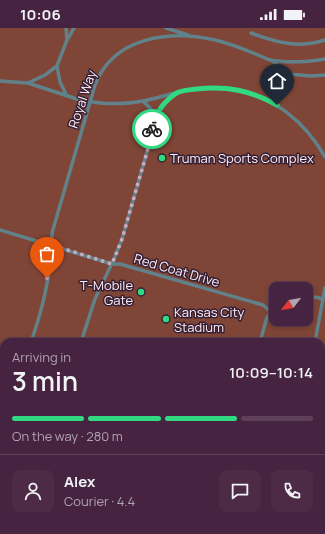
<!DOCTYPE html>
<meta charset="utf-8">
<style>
body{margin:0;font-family:Manrope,sans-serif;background:#4d2b47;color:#f1f3f6;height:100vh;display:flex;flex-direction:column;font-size:15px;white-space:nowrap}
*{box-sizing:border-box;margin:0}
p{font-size:13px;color:#b0a4b1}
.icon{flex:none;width:22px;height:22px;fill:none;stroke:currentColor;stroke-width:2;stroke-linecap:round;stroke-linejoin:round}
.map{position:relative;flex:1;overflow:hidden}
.panel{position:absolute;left:0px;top:310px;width:325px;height:196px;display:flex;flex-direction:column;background:#462340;border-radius:12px 12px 0 0;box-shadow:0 2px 6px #0003,0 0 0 1px #5e4059}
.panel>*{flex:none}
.needle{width:26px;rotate:239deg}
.controls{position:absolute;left:269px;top:254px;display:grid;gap:8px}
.controls a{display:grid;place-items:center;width:44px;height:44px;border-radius:8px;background:#462340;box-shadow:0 2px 6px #0003,0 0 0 1px #5e4059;font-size:20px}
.pin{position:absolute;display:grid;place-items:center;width:34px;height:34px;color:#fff;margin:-41px -17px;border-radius:50% 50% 50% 0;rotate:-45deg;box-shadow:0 0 4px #0007}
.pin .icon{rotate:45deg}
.courier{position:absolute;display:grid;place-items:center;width:40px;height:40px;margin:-20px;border:3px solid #32d882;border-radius:50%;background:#fff;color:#222;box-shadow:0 1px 5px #0007}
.headline em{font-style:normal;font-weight:600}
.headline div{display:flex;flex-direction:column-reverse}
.headline{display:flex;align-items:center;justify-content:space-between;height:68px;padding:0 12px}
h1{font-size:26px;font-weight:600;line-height:30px}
.bar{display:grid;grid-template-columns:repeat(4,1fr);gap:6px 4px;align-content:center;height:48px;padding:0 12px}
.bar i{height:5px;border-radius:3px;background:#5e4059}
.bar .on{background:#32d882}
.bar p{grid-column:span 4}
.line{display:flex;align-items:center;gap:10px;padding:0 12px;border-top:1px solid #5e4059}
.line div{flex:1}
.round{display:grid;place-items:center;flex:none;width:42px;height:42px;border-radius:8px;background:#4d2b47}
.status{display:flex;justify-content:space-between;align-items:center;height:28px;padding:0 20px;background:#462340;direction:ltr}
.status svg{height:11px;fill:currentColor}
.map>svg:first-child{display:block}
.garden{fill:#7f4537;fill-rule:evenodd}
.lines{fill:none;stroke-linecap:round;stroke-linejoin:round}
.minor{stroke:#61828a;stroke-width:3.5}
.minor-bridge{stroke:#61828a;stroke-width:3.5}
.done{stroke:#c7aac0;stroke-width:4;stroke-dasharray:0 7.2}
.route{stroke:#32d882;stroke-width:5}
.poi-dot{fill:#32d882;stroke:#362132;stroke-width:1.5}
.labels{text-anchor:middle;stroke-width:3;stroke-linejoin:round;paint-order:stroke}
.street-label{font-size:13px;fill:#ffedfa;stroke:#362132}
.poi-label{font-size:13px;fill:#ffedfa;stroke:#362132;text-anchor:start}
</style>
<div class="status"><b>10:06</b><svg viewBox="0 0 49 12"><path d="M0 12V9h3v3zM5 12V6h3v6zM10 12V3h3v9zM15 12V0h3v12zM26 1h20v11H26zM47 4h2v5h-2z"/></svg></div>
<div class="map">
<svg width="325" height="506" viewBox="0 0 325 506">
<rect width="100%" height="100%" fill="#5e2f55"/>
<path class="garden" d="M0,0H325V506H0ZM276,261H306V291H276ZM4,314H321V502H4Z"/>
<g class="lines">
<g class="minor">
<polyline points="166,0 188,7"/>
<path d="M251,5C275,14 300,21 325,12"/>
<polyline points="67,12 74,0"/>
<polyline points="271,32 288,46 311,48 325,47"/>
<polyline points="57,38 60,54 67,68"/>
<polyline points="0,53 28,55 80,72"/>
<polyline points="28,55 45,47 57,38 67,12 66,0"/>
<path d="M100,75C115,76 128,76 143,73C159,70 174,64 190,62C204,60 219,59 233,61C272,66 306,95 325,129"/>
<polyline points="156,86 162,77 176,65"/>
<polyline points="0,202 112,236 120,236 263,277 272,285 276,284"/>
<path d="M306,272C312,269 316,268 322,271"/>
<path d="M31,314C43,280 52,241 52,205L95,57C114,8 170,2 215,12C228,15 241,20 253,25C259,27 264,30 270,32C284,35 311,34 325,31"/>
<polyline points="81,314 95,271 114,231 122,211 151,110 151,105 156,86 143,73"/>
<polyline points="260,314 267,289 272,285"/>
<polyline points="315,314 325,260"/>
<polyline points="0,373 4,374"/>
<polyline points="0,388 4,379"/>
<polyline points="0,486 4,491"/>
<polyline points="13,502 16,506"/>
<polyline points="19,502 24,503 30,502"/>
<polyline points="276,502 279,506"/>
<polyline points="36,506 37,502"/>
<polyline points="298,506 300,502"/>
</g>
<polyline class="minor-bridge" points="80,72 100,75"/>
</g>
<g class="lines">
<polyline class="done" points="47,250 52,217 112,236 122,211 151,110 152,101"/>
<path class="route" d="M152,101C156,86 161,76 175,66C180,62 190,62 196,61C228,58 249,62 277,77"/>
</g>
<g class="poi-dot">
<circle cx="162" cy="130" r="4"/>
<circle cx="141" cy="264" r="4"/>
<circle cx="166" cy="291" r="4"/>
</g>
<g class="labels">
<g class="street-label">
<text transform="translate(82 71) rotate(-71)" y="5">Royal Way</text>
<text transform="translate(177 242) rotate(16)" y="5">Red Coat Drive</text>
</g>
<g class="poi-label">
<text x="170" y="135">Truman Sports Complex</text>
<text x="133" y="262" text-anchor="end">T-Mobile<tspan x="133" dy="15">Gate</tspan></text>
<text x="174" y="289">Kansas City<tspan x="174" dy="15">Stadium</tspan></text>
</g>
</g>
</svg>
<div class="controls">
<a><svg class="needle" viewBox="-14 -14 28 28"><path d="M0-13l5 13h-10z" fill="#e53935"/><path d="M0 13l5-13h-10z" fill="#b0a4b1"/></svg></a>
</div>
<div class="pin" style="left:47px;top:250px;background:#ea580c"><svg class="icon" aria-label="bag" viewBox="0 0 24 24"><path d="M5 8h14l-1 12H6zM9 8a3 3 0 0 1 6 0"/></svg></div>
<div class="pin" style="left:277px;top:77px;background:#1f2937"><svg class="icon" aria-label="home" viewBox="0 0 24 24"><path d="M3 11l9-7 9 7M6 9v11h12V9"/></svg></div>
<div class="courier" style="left:152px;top:101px"><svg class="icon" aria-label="bike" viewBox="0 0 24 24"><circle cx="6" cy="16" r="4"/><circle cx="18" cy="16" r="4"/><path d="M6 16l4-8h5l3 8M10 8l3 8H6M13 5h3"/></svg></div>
<section class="panel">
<div class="headline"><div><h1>3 min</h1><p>Arriving in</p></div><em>10:09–10:14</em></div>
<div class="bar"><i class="on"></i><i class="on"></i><i class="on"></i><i></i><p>On the way · 280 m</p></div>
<div class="line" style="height:72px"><a class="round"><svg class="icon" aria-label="person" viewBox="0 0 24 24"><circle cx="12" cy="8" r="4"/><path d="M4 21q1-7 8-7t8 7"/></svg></a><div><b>Alex</b><p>Courier · 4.4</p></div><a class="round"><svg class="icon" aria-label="chat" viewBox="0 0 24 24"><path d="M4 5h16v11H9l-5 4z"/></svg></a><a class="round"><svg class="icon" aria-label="phone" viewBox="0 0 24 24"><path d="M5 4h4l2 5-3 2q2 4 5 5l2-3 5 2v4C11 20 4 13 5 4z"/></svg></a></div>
</section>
</div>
